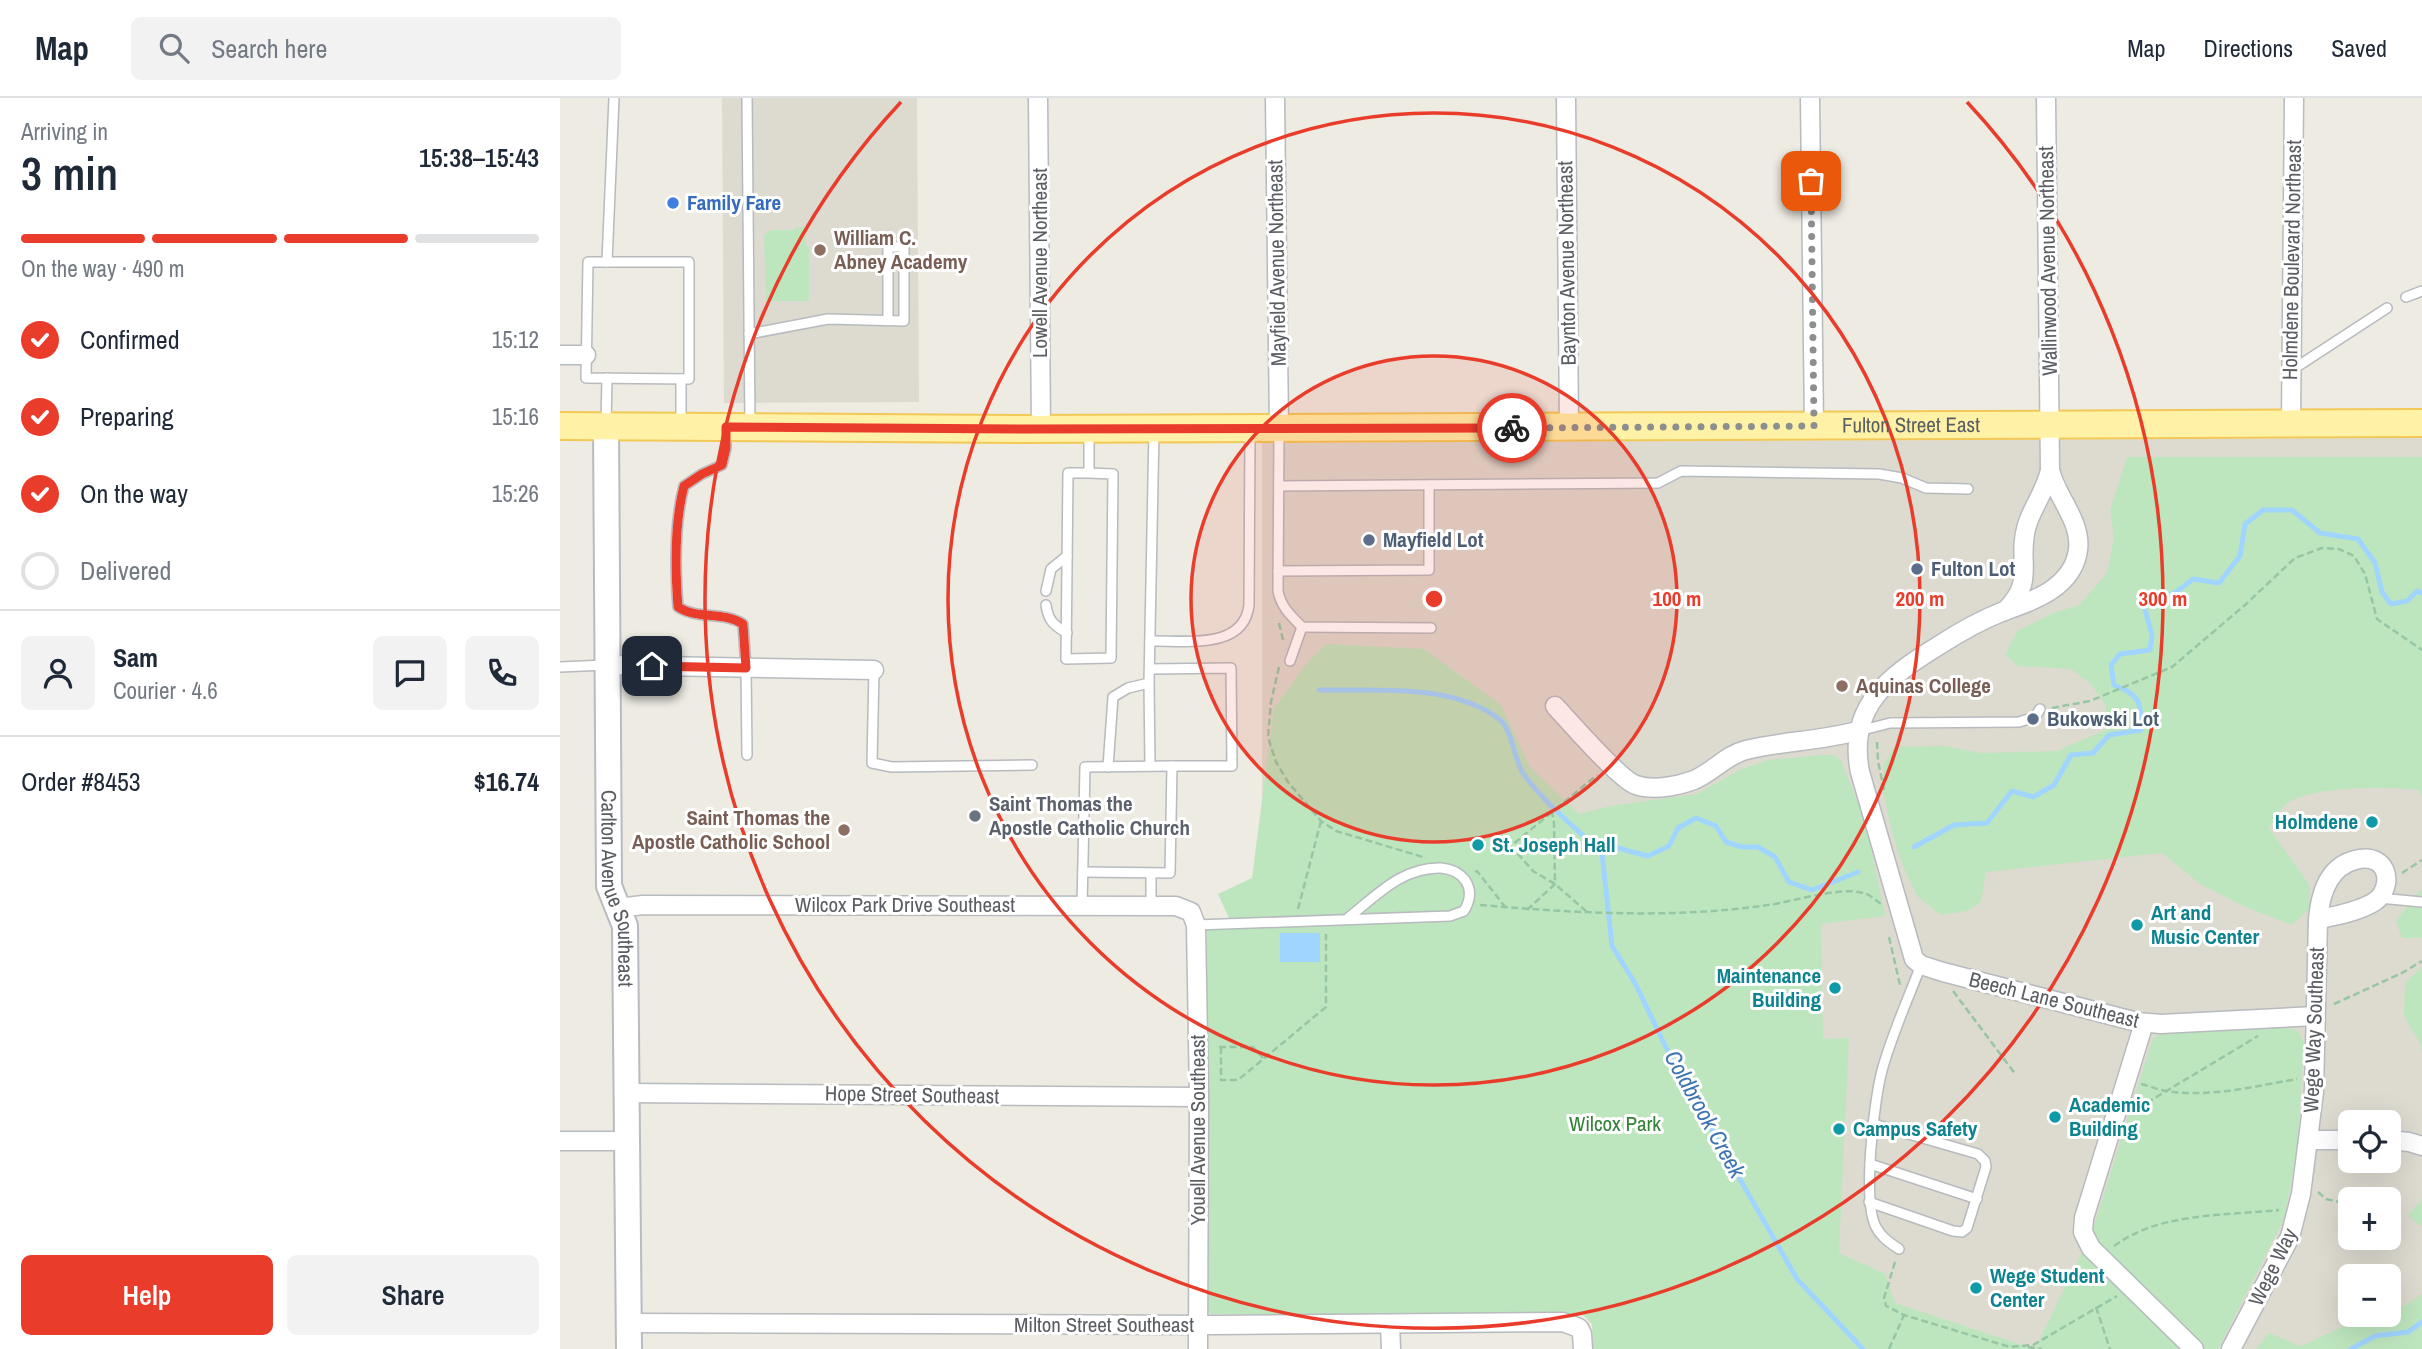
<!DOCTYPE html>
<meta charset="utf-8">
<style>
body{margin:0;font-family:"Archivo Narrow",sans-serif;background:#f2f2f3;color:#1f2937;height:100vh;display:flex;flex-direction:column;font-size:26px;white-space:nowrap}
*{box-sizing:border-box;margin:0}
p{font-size:23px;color:#747a83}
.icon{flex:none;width:38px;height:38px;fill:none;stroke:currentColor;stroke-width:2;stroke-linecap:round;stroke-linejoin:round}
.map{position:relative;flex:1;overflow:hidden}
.sheet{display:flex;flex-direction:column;background:#fff;width:560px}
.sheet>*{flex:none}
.tools{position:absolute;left:1778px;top:1012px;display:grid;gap:14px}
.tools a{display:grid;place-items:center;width:63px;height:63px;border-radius:10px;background:#fff;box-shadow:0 7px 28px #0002;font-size:35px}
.pin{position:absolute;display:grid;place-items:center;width:60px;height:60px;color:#fff;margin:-30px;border-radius:14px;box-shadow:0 4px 10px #0006}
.courier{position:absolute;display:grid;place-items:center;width:70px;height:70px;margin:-35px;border:5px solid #ea3c2b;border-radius:50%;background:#fff;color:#222;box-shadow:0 2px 9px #0007}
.head em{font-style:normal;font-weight:600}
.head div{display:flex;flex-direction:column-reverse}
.head{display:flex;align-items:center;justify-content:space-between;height:119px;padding:0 21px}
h1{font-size:46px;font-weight:600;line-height:52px}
.bar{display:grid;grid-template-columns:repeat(4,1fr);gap:10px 7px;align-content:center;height:84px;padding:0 21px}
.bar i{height:9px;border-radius:5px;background:#e0e1e3}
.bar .selected{background:#ea3c2b}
.bar p{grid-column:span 4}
.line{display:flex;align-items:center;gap:18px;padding:0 21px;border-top:2px solid #e0e1e3}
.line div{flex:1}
.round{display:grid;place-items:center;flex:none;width:74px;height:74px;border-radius:10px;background:#f2f2f3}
ol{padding:0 21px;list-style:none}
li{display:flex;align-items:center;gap:21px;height:77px}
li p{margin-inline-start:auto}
li .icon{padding:7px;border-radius:50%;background:#ea3c2b;color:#fff;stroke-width:4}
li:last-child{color:#747a83}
li i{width:38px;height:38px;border:4px solid #e0e1e3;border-radius:50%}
.primary-button{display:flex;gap:14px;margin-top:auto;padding:14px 21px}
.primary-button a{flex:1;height:80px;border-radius:10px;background:#ea3c2b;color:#fff;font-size:28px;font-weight:600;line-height:80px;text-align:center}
.primary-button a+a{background:#f2f2f3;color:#1f2937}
header{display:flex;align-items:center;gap:42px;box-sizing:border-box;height:98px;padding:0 35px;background:#fff;border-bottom:2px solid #e0e1e3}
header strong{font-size:33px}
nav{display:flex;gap:38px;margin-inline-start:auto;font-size:24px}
.search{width:490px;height:63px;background:#f2f2f3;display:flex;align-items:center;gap:18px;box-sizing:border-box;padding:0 24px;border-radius:10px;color:#747a83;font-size:26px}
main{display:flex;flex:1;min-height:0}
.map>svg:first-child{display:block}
.education{fill:#dddad0;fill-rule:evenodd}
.green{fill:#bee6be}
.water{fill:#a0d5ff}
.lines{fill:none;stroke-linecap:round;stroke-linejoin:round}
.stream{stroke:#a0d5ff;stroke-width:5}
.lane-casing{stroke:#b7babf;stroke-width:12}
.street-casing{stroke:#b7babf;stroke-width:21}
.secondary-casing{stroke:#b8bbc1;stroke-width:28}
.primary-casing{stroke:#f2c856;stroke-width:30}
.path{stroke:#97c6a5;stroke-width:2.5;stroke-dasharray:7 3.5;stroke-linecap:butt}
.lane{stroke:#fff;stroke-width:9}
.street{stroke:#fff;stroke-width:18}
.secondary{stroke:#fff;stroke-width:24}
.primary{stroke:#fff1a5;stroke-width:26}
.done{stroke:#8d8f8f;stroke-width:7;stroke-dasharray:0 12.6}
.route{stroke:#ea3c2b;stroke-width:9}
.ring{fill:none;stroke:#ea3c2b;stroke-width:3.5}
.shop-dot{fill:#3f7fe0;stroke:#fff;stroke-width:2.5}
.education-dot{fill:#8d6e63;stroke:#fff;stroke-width:2.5}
.service-dot{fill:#5c6f8a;stroke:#fff;stroke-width:2.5}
.worship-dot{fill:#6b7280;stroke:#fff;stroke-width:2.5}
.culture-dot{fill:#0f9aa8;stroke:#fff;stroke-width:2.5}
.labels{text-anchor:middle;stroke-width:6;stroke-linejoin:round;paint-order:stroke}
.shop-label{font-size:21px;font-weight:bold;fill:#366cbe;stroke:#fff;text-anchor:start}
.education-label{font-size:21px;font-weight:bold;fill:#785e54;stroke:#fff;text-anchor:start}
.street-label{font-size:21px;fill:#5a5e63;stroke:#fff}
.service-label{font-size:21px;font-weight:bold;fill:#4e5e75;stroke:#fff;text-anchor:start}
.worship-label{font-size:21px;font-weight:bold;fill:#5b616d;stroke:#fff;text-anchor:start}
.culture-label{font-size:21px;font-weight:bold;fill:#0d838f;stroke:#fff;text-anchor:start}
.park-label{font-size:21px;fill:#338237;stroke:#fff}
.water-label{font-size:23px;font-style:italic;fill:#3d75b2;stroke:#fff}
.centre{fill:#ea3c2b;stroke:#fff;stroke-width:3.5}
.ring-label{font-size:21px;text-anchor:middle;font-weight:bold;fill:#ea3c2b;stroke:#fff;stroke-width:6;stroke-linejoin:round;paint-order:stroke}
</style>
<header>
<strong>Map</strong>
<div class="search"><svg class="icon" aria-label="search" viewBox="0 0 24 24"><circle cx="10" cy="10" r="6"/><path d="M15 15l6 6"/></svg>Search here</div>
<nav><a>Map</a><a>Directions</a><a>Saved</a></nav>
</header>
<main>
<section class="sheet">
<div class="head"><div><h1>3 min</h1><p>Arriving in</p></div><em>15:38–15:43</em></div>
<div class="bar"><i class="selected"></i><i class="selected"></i><i class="selected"></i><i></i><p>On the way · 490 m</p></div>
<ol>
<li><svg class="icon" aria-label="check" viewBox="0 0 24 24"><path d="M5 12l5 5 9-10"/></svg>Confirmed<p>15:12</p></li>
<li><svg class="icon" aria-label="check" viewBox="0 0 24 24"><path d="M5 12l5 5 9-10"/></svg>Preparing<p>15:16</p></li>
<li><svg class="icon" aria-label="check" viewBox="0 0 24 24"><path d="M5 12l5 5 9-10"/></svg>On the way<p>15:26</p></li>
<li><i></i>Delivered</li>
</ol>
<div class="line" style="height:126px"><a class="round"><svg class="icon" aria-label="person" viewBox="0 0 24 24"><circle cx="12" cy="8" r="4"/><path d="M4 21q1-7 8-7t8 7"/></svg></a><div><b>Sam</b><p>Courier · 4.6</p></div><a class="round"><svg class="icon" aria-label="chat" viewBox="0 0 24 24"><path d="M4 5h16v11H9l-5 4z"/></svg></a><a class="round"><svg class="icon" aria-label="phone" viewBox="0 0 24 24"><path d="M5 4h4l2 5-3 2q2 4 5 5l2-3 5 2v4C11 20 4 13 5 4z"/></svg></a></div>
<div class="line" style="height:91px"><div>Order #8453</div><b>$16.74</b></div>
<div class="primary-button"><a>Help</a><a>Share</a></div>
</section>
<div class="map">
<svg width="1862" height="1251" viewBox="0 0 1862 1251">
<rect width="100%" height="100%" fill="#edebe2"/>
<g class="education">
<polygon points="162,0 357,0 359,304 164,305"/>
<path d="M1862,340V1251H1256L702,831V345ZM1790,1024H1829V1062H1790ZM1790,1101H1829V1139H1790ZM1790,1178H1829V1216H1790Z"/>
</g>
<g class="green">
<polygon points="235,129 246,129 246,148 249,149 249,203 206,203 204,137 211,132 235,132"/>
<path d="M1567,359H1862V699L1859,692C1825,689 1759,687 1729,704C1721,708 1714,723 1709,730L1750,788V810L1732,827L1683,808L1640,786L1602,755L1426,774L1421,804L1407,813L1381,817L1357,798L1342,766L1332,733L1323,694V667L1334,649L1384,648L1422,655L1497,653L1545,632L1546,608L1531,586L1511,571L1458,568L1445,557L1457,533L1493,515L1519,507L1547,475L1554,439L1550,412Z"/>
<polygon points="766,546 864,551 941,607 970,669 1019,716 1050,708 1137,696 1179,672 1209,662 1261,657 1274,657 1281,663 1305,722 1325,818 1261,826 1263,941 1289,940 1279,1155 1325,1176 1335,1205 1475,1251 1033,1251 1032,1226 1023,1217 650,1216 647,1211 647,831 674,831 658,796 692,780 714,610 750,561"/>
<polygon points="1862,790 1862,840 1842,840 1836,823"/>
<polygon points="1862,869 1862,954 1860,945 1844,918 1845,885"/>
<polygon points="1722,927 1739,934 1744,944 1737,1051 1724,1121 1658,1251 1475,1251 1533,1131 1593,940 1603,935"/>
<polygon points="1862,1101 1862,1127 1861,1128 1848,1118"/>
<path d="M1862,1196V1251H1695L1709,1235L1741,1248C1765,1238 1803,1216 1829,1216V1214L1844,1208Z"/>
</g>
<rect class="water" x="720" y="835" width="40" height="29"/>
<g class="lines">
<g class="stream">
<path d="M759,592C815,593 895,585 940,622C952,631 954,662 963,675C980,701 1019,733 1042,755L1054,749L1088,758L1109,748L1118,730L1136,720L1156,728L1166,744L1182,749H1198L1215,759L1229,784L1252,792L1298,774"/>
<path d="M1354,749L1394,727L1427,725L1452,693L1473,699L1494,687L1511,657L1533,655L1549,637L1581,632C1581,605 1581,597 1554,587L1551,567L1560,556L1590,552L1592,537L1584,508L1616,494L1633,481L1659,485L1680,458L1685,426L1703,412H1732L1760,435L1798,441L1815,465L1822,494L1831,506L1847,503L1857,493L1862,495"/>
<polyline points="1042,755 1052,848 1075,885 1114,966 1237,1181 1303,1251"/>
<polyline points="1791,1251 1815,1238 1848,1234 1862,1224"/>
</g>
<defs>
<g id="lane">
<polyline points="187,0 190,327"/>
<polygon points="28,164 129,164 129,281 26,280"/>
<polyline points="47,164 54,0"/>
<polyline points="1846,199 1862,193"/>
<polyline points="189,236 268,221 344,223 344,149 328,149 328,223"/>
<polyline points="1732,272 1827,210"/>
<polyline points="121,281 121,327"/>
<polyline points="46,326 47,280"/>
<path d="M719,332L718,493C721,509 731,518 742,529L871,530"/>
<path d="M166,333V350L162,367L142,376L124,388C114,426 115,470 118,509C138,522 163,513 183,526L186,570L187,657"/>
<polyline points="529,375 553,376 551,560 506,561 508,375 529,375 529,332"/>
<polyline points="719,388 1098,385 1121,373 1319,376 1342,380 1366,390 1408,391"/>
<polyline points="718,473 869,472 869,387"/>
<polyline points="486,493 491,471 507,458"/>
<path d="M486,507C488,522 493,527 507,535"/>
<path d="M590,543C623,542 684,553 689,507L690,333"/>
<polyline points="730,563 742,529"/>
<polyline points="0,569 45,567"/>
<polyline points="314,572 312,665 332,669 472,667"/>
<polyline points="589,585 590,668"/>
<polyline points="1299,633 1330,625 1459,624 1475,619 1480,611"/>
<polyline points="548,669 553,599 568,590 589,585 594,332"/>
<polyline points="523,774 610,775 612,668 672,668 671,570 590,571"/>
<polyline points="591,775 591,808"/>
<polyline points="1819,800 1862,804"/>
<polyline points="522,808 525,669 612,668"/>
<path d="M636,827L890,818L904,813C910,803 912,792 905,782C899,774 891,771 881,770C842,769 817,797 788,820"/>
<polyline points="1310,1066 1417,1101"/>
<polyline points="1309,1104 1393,1133 1402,1134 1407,1130 1426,1069 1425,1063 1418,1056 1314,1026"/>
<path d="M1339,1151C1330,1145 1321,1139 1316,1129C1302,1103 1314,999 1323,969C1333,934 1348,901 1361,867"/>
</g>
<g id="street">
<polyline points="478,0 481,331"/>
<polyline points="715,0 719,330"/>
<polyline points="1006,0 1009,330"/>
<polyline points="1250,0 1254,328"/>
<polyline points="0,257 26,257"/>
<polyline points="1731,325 1734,0"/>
<path d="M1490,372C1496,399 1522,423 1518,452C1513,489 1474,503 1444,513C1421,522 1398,535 1378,548C1328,579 1287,609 1300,674L1354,861L1361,867L1383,874L1577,924L1601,926L1755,918"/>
<path d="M1445,513C1477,482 1456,463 1467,427C1473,408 1486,392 1490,372L1486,0"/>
<polyline points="47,567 314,572"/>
<path d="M995,608C1009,623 1060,682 1076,687C1093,693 1118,688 1134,682C1153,674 1166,657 1186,652C1222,643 1261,643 1297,633"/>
<polyline points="58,810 83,807 616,808 631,814 636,827 639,999 638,1251"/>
<polyline points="1584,925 1524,1120 1523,1134 1531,1150 1634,1251"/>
<polyline points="65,995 639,999"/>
<polyline points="1750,1042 1790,1042"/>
<polyline points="1829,1042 1849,1044 1862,1048"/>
<polyline points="0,1043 65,1043"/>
<polyline points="68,1225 657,1227 1003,1224 1019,1230 1022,1236 1023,1251"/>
<polyline points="830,1226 831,1251"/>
<path d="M1671,1251L1730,1139L1741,1096L1754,994L1758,822C1760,797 1768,769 1795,762C1802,760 1810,760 1816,763C1832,772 1828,795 1814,804C1798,814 1776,817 1758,822"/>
</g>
<g id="secondary">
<path id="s1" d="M46,328L49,788L65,828L69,1251"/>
</g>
<g id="primary">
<path id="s2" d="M0,328L461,331L1862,325"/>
</g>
</defs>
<use href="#lane" class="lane-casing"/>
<use href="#street" class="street-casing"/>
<use href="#secondary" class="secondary-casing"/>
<use href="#primary" class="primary-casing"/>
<g class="path">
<polyline points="719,525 723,542"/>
<polyline points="719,569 711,604 708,639 716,664 728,684 761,723 776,733 863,759"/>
<polyline points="1492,610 1530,603 1612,569 1685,507 1735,460 1762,450 1779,451 1794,458 1805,476 1817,521 1862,552"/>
<polyline points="1317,644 1318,663 1324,692"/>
<polyline points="992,714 951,748 973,773 995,786 1027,814"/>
<polyline points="915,774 917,773 946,810"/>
<polyline points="1842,775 1862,762"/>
<path d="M920,807C1015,815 1113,821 1208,807C1233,804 1280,788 1303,795C1310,796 1315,802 1321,806"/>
<polyline points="738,811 761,723"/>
<polyline points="967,812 995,786 994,725 992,714 1037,677"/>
<polyline points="1329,839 1340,887"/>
<polyline points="1393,893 1456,977"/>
<polyline points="1774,906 1842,875 1862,863"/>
<polyline points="659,949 693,949 704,961"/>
<polyline points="661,949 661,982 678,982 766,909 766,836"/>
<path d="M1581,986C1590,988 1598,992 1607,993C1649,1000 1696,988 1737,981"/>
<polyline points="1577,1006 1583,1007 1698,938"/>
<polyline points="1758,1094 1766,1101 1780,1104"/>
<path d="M1554,1148C1600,1114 1664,1118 1719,1112"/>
<polyline points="1335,1164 1324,1200 1326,1208 1344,1217 1450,1249 1473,1247 1557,1198"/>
<polyline points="1536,1209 1550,1251"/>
<polyline points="1468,1249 1482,1251"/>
<polyline points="1329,1251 1344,1217"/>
</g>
<use href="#lane" class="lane"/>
<use href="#street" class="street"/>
<use href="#secondary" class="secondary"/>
<use href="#primary" class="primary"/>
</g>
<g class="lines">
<polyline class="done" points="952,330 1254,328 1251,83"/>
<path class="route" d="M92,568L186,570L183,526C163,513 138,522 118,509C115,470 114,426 124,388L142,376L162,367L166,350V329L461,331L952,330"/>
</g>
<circle cx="874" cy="501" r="243" fill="#ea3c2b" fill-opacity=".12"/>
<g class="ring">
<circle cx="874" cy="501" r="243"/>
<circle cx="874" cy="501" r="486"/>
<path d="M1407 4A729 729 0 1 1 341 4"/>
</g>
<circle class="shop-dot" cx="113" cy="105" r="7"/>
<g class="education-dot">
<circle cx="260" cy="152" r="7"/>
<circle cx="1282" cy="588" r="7"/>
<circle cx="284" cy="732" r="7"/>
</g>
<g class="service-dot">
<circle cx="809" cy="442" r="7"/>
<circle cx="1357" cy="471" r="7"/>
<circle cx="1473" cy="621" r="7"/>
</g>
<circle class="worship-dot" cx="415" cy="718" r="7"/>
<g class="culture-dot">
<circle cx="1812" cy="724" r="7"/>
<circle cx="918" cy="747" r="7"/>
<circle cx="1577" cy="827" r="7"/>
<circle cx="1275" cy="890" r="7"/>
<circle cx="1495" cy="1019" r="7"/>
<circle cx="1279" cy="1031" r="7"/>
<circle cx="1416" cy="1190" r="7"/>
</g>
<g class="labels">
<g class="shop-label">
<text x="127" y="112">Family Fare</text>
</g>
<g class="education-label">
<text x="274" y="147">William C.<tspan x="274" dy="24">Abney Academy</tspan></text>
<text x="1296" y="595">Aquinas College</text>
<text x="270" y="727" text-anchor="end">Saint Thomas the<tspan x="270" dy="24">Apostle Catholic School</tspan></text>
</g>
<g class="street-label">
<text transform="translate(1732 162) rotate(-89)" y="7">Holmdene Boulevard Northeast</text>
<text transform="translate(1488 163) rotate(-91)" y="7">Wallinwood Avenue Northeast</text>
<text transform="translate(480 165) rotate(-90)" y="7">Lowell Avenue Northeast</text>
<text transform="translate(717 165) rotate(-91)" y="7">Mayfield Avenue Northeast</text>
<text transform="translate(1007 165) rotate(-91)" y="7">Baynton Avenue Northeast</text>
<text dy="7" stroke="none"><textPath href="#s2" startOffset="1351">Fulton Street East</textPath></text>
<text dy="7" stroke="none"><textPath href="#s1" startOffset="464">Carlton Avenue Southeast</textPath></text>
<text x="345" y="814">Wilcox Park Drive Southeast</text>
<text transform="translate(1494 902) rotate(14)" y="7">Beech Lane Southeast</text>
<text transform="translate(1754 932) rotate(-88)" y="7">Wege Way Southeast</text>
<text transform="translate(352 997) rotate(1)" y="7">Hope Street Southeast</text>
<text transform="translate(638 1032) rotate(-90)" y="7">Youell Avenue Southeast</text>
<text transform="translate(1713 1169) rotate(-64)" y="7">Wege Way</text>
<text x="544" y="1234">Milton Street Southeast</text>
</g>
<g class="service-label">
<text x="823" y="449">Mayfield Lot</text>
<text x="1371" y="478">Fulton Lot</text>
<text x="1487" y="628">Bukowski Lot</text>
</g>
<g class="worship-label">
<text x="429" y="713">Saint Thomas the<tspan x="429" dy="24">Apostle Catholic Church</tspan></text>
</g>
<g class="culture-label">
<text x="1798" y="731" text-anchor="end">Holmdene</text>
<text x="932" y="754">St. Joseph Hall</text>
<text x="1591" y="822">Art and<tspan x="1591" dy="24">Music Center</tspan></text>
<text x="1261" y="885" text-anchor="end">Maintenance<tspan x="1261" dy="24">Building</tspan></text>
<text x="1509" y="1014">Academic<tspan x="1509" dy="24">Building</tspan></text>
<text x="1293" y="1038">Campus Safety</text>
<text x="1430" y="1185">Wege Student<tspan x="1430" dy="24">Center</tspan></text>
</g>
<g class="park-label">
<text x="1055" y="1033">Wilcox Park</text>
</g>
<g class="water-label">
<text transform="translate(1145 1016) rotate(61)" y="8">Coldbrook Creek</text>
</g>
</g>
<circle cx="874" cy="501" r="10" class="centre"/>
<g class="ring-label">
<text x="1117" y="508">100 m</text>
<text x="1360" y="508">200 m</text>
<text x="1603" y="508">300 m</text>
</g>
</svg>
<div class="tools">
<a><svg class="icon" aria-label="locate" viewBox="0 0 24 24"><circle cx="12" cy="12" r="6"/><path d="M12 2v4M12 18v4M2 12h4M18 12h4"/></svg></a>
<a>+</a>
<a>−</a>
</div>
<div class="pin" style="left:1251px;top:83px;background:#ea580c"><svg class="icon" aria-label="bag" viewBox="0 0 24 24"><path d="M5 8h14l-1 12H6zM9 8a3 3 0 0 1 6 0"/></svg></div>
<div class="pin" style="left:92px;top:568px;background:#1f2937"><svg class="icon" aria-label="home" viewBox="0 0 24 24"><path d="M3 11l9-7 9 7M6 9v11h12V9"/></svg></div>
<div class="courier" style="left:952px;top:330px"><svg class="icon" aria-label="bike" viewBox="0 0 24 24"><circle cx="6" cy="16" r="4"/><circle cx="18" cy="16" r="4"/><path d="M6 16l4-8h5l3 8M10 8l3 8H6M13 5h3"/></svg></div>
</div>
</main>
